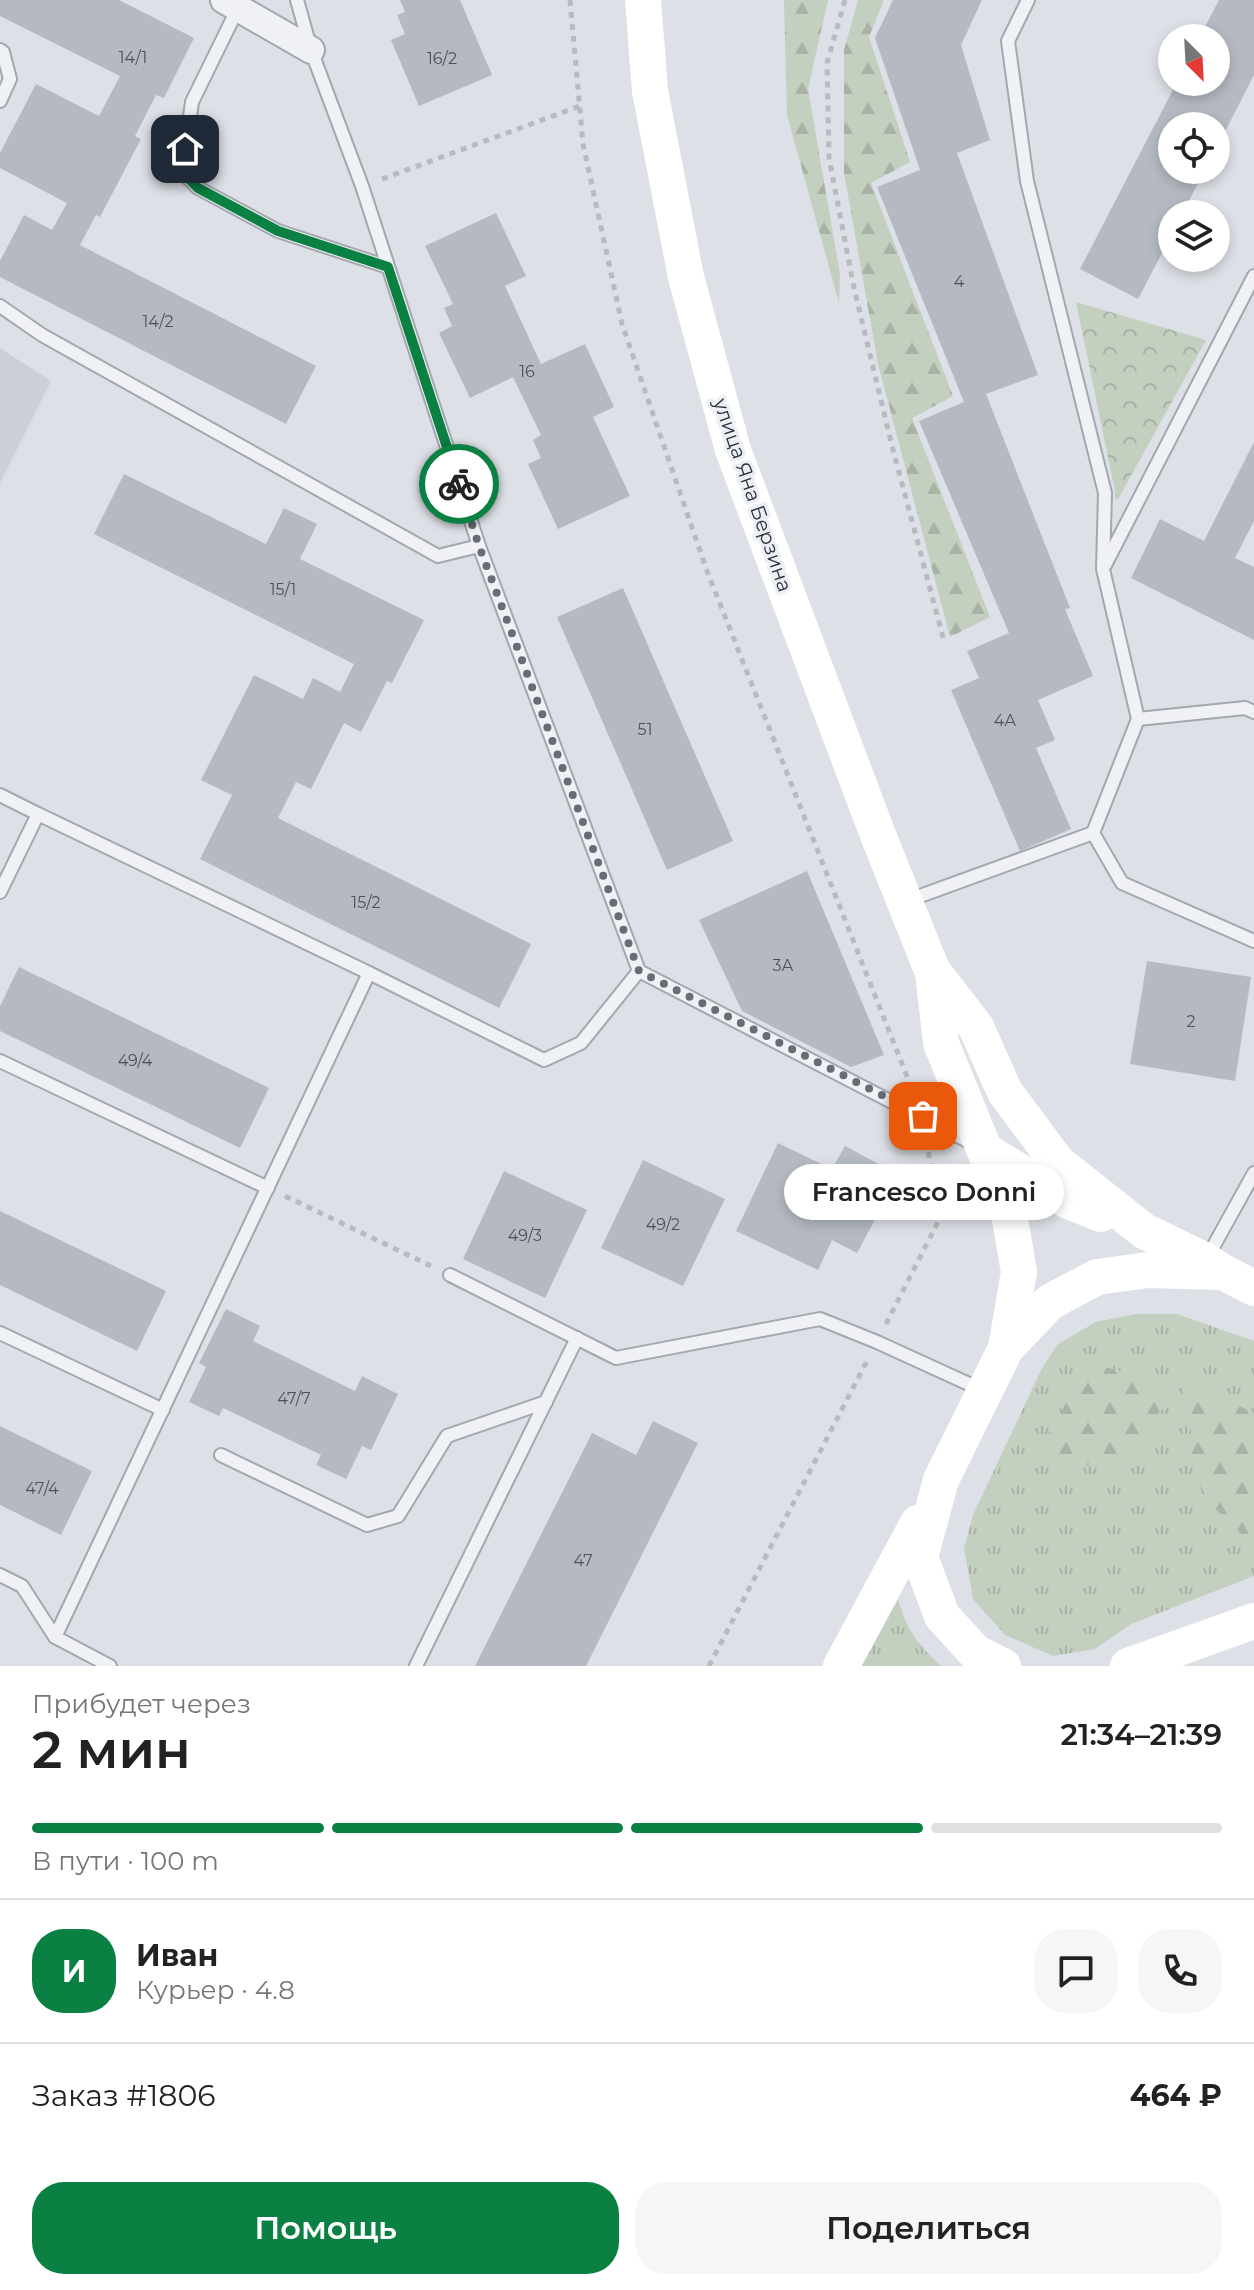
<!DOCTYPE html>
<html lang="ru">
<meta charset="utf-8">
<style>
body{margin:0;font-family:Montserrat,sans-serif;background:#f6f6f6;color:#222;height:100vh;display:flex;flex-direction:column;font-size:30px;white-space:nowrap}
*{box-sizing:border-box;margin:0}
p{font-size:26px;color:#767676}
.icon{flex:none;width:44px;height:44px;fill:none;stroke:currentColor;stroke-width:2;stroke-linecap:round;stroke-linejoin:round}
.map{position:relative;height:1666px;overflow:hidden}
.side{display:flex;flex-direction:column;background:#fff;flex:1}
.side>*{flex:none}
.needle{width:52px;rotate:156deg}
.tools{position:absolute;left:1158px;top:24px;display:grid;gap:16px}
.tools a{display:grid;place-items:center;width:72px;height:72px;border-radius:50%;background:#fff;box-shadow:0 4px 12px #0003;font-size:40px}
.pin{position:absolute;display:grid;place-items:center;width:68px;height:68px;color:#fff;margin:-34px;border-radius:16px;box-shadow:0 4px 12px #0006}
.courier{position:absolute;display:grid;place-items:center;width:80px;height:80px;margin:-40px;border:6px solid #0b8043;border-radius:50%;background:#fff;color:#222;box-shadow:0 2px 10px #0007}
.bubble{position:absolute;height:56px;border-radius:28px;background:#fff;box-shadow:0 4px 12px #0003;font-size:26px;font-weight:600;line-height:56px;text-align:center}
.head em{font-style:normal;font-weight:600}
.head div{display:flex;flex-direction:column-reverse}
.head{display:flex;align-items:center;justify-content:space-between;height:136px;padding:0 32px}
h1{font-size:52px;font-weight:600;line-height:60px}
.bar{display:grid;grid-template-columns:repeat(4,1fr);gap:12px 8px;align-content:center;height:96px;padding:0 32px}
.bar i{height:10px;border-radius:6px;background:#e0e0e0}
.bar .active{background:#0b8043}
.bar p{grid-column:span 4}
.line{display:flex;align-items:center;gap:20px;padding:0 32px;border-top:2px solid #e0e0e0}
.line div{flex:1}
.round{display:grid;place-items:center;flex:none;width:84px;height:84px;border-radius:32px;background:#f6f6f6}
.primary-button{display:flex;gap:16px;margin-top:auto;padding:16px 32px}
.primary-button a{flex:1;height:92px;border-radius:32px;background:#0b8043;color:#fff;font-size:32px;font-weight:600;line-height:92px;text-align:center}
.primary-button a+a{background:#f6f6f6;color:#222}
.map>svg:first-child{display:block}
.built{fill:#cbd0d7}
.grass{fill:url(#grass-tufts)}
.forest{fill:url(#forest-firs)}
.park{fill:url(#park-crowns)}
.building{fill:#b5bac2}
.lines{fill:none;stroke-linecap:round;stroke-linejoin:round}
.service-casing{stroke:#a3a7af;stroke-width:16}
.minor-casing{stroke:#a3a7af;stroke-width:30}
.path{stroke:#b7bbc0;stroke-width:5;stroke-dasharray:6 6;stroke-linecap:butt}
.service{stroke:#eff1f4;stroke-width:12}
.minor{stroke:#eff1f4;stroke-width:26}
.secondary{stroke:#fff;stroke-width:36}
.done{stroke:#676d77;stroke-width:8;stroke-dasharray:0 14.4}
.route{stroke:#0b8043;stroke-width:10}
.labels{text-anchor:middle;stroke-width:7;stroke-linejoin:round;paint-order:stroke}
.number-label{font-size:16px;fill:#4b525d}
.street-label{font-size:20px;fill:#282f3b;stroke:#eceff4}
</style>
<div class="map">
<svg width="1254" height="1666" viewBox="0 0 1254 1666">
<defs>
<pattern id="grass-tufts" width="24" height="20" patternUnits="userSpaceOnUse" patternTransform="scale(2)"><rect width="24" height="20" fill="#c3cfbf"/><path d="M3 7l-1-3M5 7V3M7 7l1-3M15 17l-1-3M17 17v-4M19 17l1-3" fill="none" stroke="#a8b2a5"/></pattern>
<pattern id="forest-firs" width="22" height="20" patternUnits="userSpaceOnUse" patternTransform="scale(2)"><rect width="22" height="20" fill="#c3cfbf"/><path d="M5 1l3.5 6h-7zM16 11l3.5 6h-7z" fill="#a8b2a5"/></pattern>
<pattern id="park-crowns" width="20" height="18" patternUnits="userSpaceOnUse" patternTransform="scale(2)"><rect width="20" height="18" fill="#c3cfbf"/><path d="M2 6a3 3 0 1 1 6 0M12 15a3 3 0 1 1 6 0" fill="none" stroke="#a8b2a5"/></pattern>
</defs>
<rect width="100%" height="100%" fill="#dde0e6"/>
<polygon class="built" points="0,348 51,381 0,483"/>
<g class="grass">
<polygon points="1136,1314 1177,1314 1254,1341 1254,1576 1131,1624 1095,1649 1053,1656 1005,1635 973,1599 964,1548 973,1515 1042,1368 1058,1344 1096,1322"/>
<path d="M898,1600C909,1633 916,1642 941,1666H862Z"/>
</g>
<g class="forest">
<polygon points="784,0 828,0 808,89 840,274 839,303 787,115"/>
<polygon points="858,0 884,0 869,37 910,162 871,183 953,396 912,418 990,617 950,637 878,364 844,173 844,50"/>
<polygon points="1095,1365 1138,1375 1174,1400 1156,1415 1144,1442 1107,1462 1062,1469 1045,1440 1074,1389"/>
<polygon points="1186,1382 1254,1413 1254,1546 1203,1497 1192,1456 1191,1429 1183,1396"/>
</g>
<polygon class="park" points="1076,302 1206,340 1117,501"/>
<g class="building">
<polygon points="0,0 119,0 194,38 164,98 156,95 135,136 141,139 100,217 96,215 80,245 316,366 286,424 0,277 0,261 24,215 52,230 67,203 0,168 0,153 36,84 99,116 120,76 0,16"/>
<polygon points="400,0 460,0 492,75 419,106 391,40 405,34 397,15 405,12"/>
<polygon points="893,0 982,0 961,45 990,140 957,153 1038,375 986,394 1070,608 1065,609 1093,676 1038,700 1055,740 1036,748 1071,829 1020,851 951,690 979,678 967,651 1009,633 919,421 964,402 877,187 920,170 875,38"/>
<polygon points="1219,0 1254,0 1254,75 1216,149 1216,126 1172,126 1172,170 1205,170 1182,214 1172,214 1172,234 1138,299 1080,269 1177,82 1216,82 1216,38 1199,38"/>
<polygon points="496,213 526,276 505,286 541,364 585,344 614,407 593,417 630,496 558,529 528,464 541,458 533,440 541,435 513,377 470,398 439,333 452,326 444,308 453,304 425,246"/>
<polygon points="1254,442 1254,521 1235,558 1254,567 1254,640 1131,578 1160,519 1204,541"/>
<polygon points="124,474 266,544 284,508 317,524 300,559 424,620 392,683 387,681 361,732 344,723 311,789 296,782 278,818 531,944 499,1008 200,859 232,795 201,780 254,675 303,699 313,678 340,692 354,664 94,534"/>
<polygon points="623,588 733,841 667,870 557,617"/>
<polygon points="807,871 884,1055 851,1067 742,1011 699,920"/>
<polygon points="1147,961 1251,977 1235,1081 1130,1064"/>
<polygon points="19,967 269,1088 240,1148 0,1031 0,1006"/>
<polygon points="778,1143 832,1169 845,1146 899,1175 857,1253 832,1240 818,1270 736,1231"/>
<polygon points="643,1160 725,1199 683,1286 601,1248"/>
<polygon points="504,1171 587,1210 545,1298 463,1259"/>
<polygon points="0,1211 166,1291 137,1351 0,1285"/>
<polygon points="226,1309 260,1326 253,1341 355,1391 362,1376 398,1394 371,1450 362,1446 346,1479 316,1465 321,1455 223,1408 219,1416 189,1402 206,1367 199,1363"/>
<polygon points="653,1421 698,1443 586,1666 475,1666 592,1433 636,1455"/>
<polygon points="0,1426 92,1471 61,1535 0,1505"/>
</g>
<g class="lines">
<defs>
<g id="service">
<polyline points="297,0 311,50 362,186 479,546 639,971 973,1144"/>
<polyline points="238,8 192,102 182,172 198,188 278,231 388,267"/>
<polyline points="0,50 3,52 10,79 0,101"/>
<polyline points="0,306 42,335 438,556 479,546"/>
<polyline points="1105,565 1254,276"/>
<polyline points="1138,719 1245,708 1254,712"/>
<polyline points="0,795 38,814"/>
<polyline points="1093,833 1122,883 1254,941"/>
<polyline points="0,892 38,814 369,973"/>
<polyline points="909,900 1093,833 1138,719 1103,569 1105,493 1027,181 1008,41 1028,0"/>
<polyline points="0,1061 268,1188"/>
<polyline points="1207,1258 1254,1173"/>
<polyline points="450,1275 616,1358 820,1319 877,1342 982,1390"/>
<polyline points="0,1333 163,1410"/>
<polyline points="221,1455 367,1525 398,1516 447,1436 546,1402"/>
<polyline points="0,1575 22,1586 55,1637 110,1666"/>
<polyline points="55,1637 369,973 544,1060 581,1043 639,971"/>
<polyline points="416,1666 577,1338"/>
</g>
<polyline id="minor" points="224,0 311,50"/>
</defs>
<use href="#service" class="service-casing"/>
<use href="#minor" class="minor-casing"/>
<g class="path">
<polyline points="570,0 583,144 622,324 707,571 912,1089"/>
<polyline points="845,0 827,63 829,158 854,288 892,446 944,641"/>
<polyline points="382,179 580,106"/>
<polyline points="285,1196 431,1266"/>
<polyline points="886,1324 940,1218 927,1144"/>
<polyline points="709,1666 867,1361"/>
</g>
<use href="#service" class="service"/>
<use href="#minor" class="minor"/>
<g class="secondary">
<polyline points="643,0 650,91 686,277 733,450 878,835 932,970 976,1027 1005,1092 1057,1162 1144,1231 1206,1261 1223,1272"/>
<polyline points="933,973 941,1043 1008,1208 1019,1272 1006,1348"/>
<polyline points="986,1151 1066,1200 1101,1214"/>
<polyline points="841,1666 918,1523"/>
<polyline points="1003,1666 975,1652 942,1616 920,1557 941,1480 1006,1348 1050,1302 1097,1277 1148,1270 1223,1272 1254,1288"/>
<polyline points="1128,1666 1254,1621"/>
</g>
</g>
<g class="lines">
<polyline class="done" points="459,484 479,546 639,971 923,1116"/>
<polyline class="route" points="185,149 182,172 198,188 278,231 388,267 459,484"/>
</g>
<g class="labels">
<g class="number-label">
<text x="133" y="63">14/1</text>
<text x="442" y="64">16/2</text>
<text x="959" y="287">4</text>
<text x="158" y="327">14/2</text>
<text x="527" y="377">16</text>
<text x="283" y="595">15/1</text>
<text x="1005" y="726">4А</text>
<text x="645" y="735">51</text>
<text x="366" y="908">15/2</text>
<text x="783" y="971">3А</text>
<text x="1191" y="1027">2</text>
<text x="135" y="1066">49/4</text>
<text x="663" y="1230">49/2</text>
<text x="525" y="1241">49/3</text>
<text x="294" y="1404">47/7</text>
<text x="42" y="1494">47/4</text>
<text x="583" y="1566">47</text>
</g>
<g class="street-label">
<text transform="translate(753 495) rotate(71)" y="7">улица Яна Берзина</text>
</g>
</g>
</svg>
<div class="tools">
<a><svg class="needle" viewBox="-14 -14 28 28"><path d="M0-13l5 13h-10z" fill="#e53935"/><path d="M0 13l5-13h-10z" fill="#767676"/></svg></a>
<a><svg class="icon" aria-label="locate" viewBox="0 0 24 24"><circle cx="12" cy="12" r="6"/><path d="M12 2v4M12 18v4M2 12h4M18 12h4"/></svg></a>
<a><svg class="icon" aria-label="layers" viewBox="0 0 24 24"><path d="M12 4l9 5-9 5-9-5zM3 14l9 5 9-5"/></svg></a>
</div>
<div class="pin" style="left:923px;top:1116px;background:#ea580c"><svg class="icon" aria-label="bag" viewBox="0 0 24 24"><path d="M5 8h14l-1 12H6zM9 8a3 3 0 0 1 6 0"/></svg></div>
<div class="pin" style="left:185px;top:149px;background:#1f2937"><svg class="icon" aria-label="home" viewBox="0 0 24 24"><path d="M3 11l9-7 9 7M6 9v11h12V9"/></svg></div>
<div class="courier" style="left:459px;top:484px"><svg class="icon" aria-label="bike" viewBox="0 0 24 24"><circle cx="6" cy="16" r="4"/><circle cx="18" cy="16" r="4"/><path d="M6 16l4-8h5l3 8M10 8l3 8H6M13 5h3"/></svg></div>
<div class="bubble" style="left:784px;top:1164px;width:280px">Francesco Donni</div>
</div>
<section class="side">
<div class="head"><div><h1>2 мин</h1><p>Прибудет через</p></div><em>21:34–21:39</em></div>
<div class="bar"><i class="active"></i><i class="active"></i><i class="active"></i><i></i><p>В пути · 100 m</p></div>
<div class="line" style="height:144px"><b class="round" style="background:#0b8043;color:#fff">И</b><div><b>Иван</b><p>Курьер · 4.8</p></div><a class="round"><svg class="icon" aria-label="chat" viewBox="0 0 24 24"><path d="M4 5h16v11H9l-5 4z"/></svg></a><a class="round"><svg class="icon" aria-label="phone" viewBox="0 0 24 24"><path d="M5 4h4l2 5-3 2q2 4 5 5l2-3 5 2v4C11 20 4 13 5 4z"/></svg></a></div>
<div class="line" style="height:104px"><div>Заказ #1806</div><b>464 ₽</b></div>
<div class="primary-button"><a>Помощь</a><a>Поделиться</a></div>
</section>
